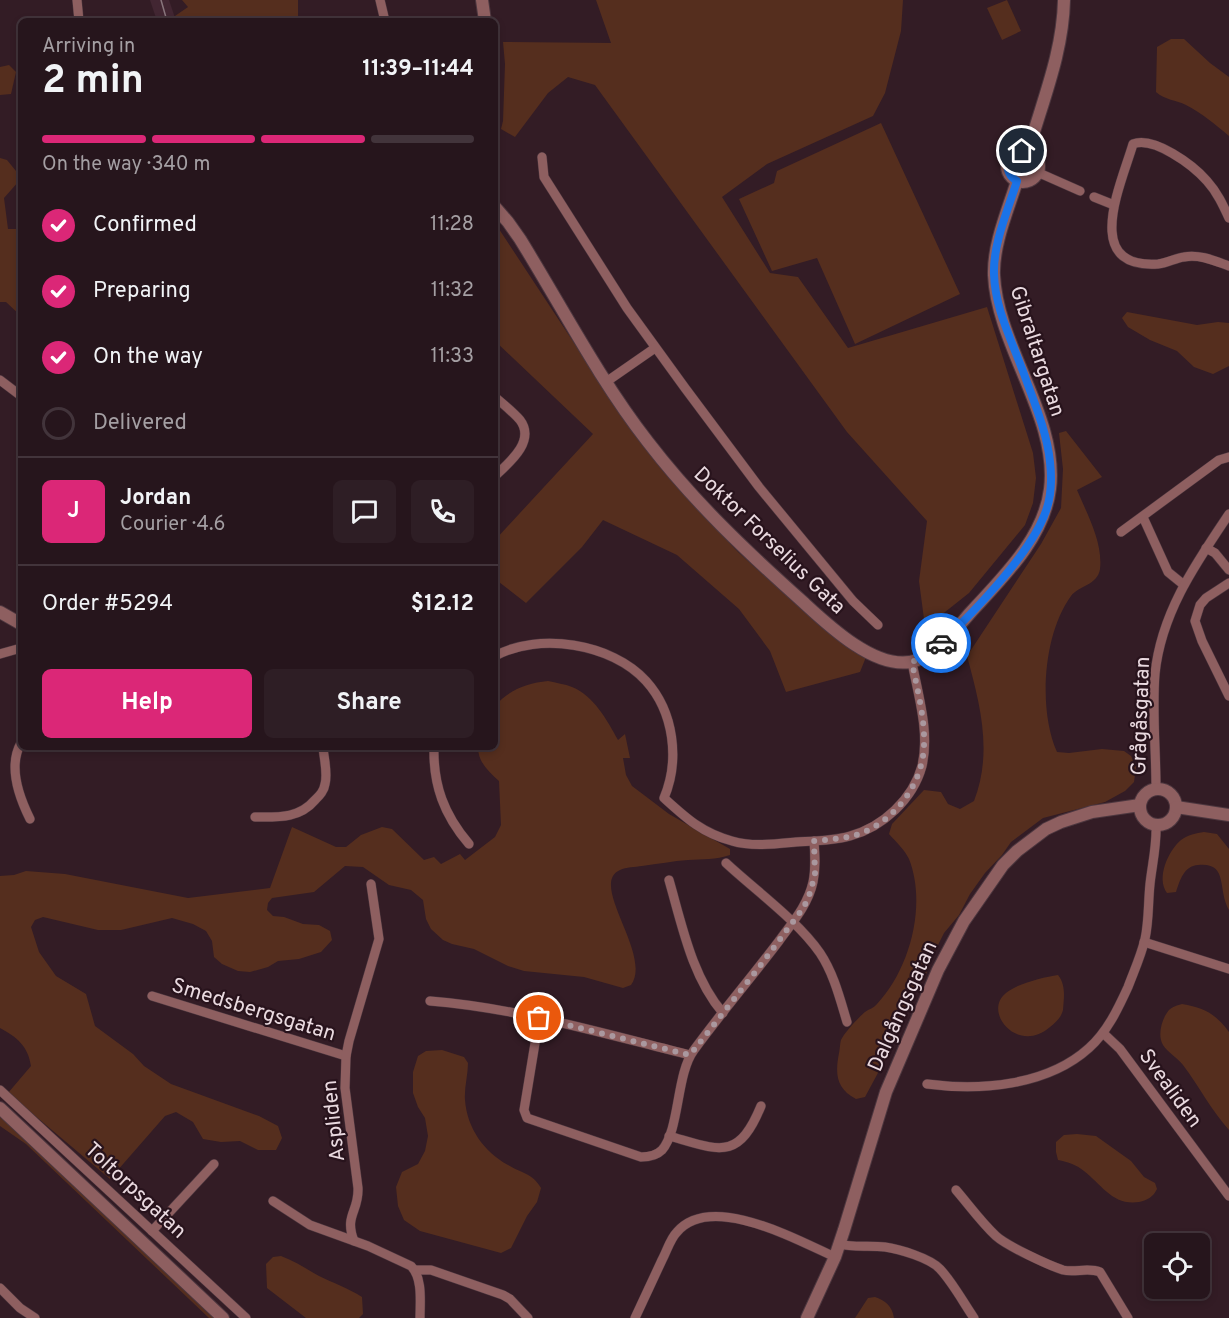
<!DOCTYPE html>
<meta charset="utf-8">
<style>
body{margin:0;font-family:Overpass,sans-serif;background:#2e1e25;color:#f1f3f6;height:100vh;display:flex;flex-direction:column;font-size:22px;white-space:nowrap}
*{box-sizing:border-box;margin:0}
p{font-size:20px;color:#a49fa3}
.icon{flex:none;width:33px;height:33px;fill:none;stroke:currentColor;stroke-width:2;stroke-linecap:round;stroke-linejoin:round}
.map{position:relative;flex:1;overflow:hidden}
.sheet{position:absolute;left:18px;top:18px;width:480px;height:732px;display:flex;flex-direction:column;background:#26151c;border-radius:9px;box-shadow:0 3px 9px #0003,0 0 0 2px #42343b}
.sheet>*{flex:none}
.controls{position:absolute;left:1144px;top:1233px;display:grid;gap:12px}
.controls a{display:grid;place-items:center;width:66px;height:66px;border-radius:9px;background:#26151c;box-shadow:0 3px 9px #0003,0 0 0 2px #42343b;font-size:30px}
.pin{position:absolute;display:grid;place-items:center;width:51px;height:51px;color:#fff;margin:-26px;border:3px solid #fff;border-radius:50%;box-shadow:0 2px 6px #0007}
.courier{position:absolute;display:grid;place-items:center;width:60px;height:60px;margin:-30px;border:4px solid #1a73e8;border-radius:50%;background:#fff;color:#222;box-shadow:0 2px 8px #0007}
.summary em{font-style:normal;font-weight:700}
.summary div{display:flex;flex-direction:column-reverse}
.summary{display:flex;align-items:center;justify-content:space-between;height:102px;padding:0 24px}
h1{font-size:39px;font-weight:700;line-height:45px}
.bar{display:grid;grid-template-columns:repeat(4,1fr);gap:9px 6px;align-content:center;height:72px;padding:0 24px}
.bar i{height:8px;border-radius:4px;background:#42343b}
.bar .selected{background:#db2777}
.bar p{grid-column:span 4}
.line{display:flex;align-items:center;gap:15px;padding:0 24px;border-top:2px solid #42343b}
.line div{flex:1}
.round{display:grid;place-items:center;flex:none;width:63px;height:63px;border-radius:9px;background:#2e1e25}
ol{padding:0 24px;list-style:none}
li{display:flex;align-items:center;gap:18px;height:66px}
li p{margin-inline-start:auto}
li .icon{padding:6px;border-radius:50%;background:#db2777;color:#fff;stroke-width:4}
li:last-child{color:#a49fa3}
li i{width:33px;height:33px;border:3px solid #42343b;border-radius:50%}
.action{display:flex;gap:12px;margin-top:auto;padding:12px 24px}
.action a{flex:1;height:69px;border-radius:9px;background:#db2777;color:#fff;font-size:24px;font-weight:700;line-height:69px;text-align:center}
.action a+a{background:#2e1e25;color:#f1f3f6}
.map>svg:first-child{display:block}
.built{fill:#422632}
.green{fill:#552e1e}
.lines{fill:none;stroke-linecap:round;stroke-linejoin:round}
.minor-casing{stroke:#4d373f;stroke-width:10}
.tertiary-casing{stroke:#4d373f;stroke-width:14}
.minor{stroke:#8e5f60;stroke-width:9}
.tertiary{stroke:#8e5f60;stroke-width:12}
.tram{stroke:#88757c;stroke-width:1.5}
.done{stroke:#aa989f;stroke-width:6;stroke-dasharray:0 10.8}
.route{stroke:#1a73e8;stroke-width:8}
.labels{text-anchor:middle;stroke-width:4.5;stroke-linejoin:round;paint-order:stroke}
.street-label{font-size:21px;fill:#eadae0;stroke:#28131c}
</style>
<div class="map">
<svg width="1229" height="1318" viewBox="0 0 1229 1318">
<rect width="100%" height="100%" fill="#331c25"/>
<polygon class="built" points="150,0 169,0 176,21 157,21"/>
<g class="green">
<polygon points="182,0 298,0 298,17 270,21 176,21 175,16 188,7"/>
<polygon points="596,0 903,0 901,31 885,93 873,116 767,164 722,197 770,273 798,277 848,348 987,307 1033,453 1036,478 1033,503 1025,525 969,593 935,620 924,619 919,581 927,521 847,432 595,85 568,77 548,93 515,137 501,129 503,121 505,64 503,42 611,43"/>
<polygon points="1007,0 1021,31 1002,40 987,8"/>
<path d="M1171,39H1184L1210,63L1229,77V136C1216,125 1202,113 1186,105C1176,100 1165,100 1156,92L1157,47Z"/>
<polygon points="9,65 16,72 11,94 0,95 0,67"/>
<polygon points="881,123 960,294 855,344 817,258 772,271 739,199 774,183 777,171"/>
<polygon points="0,158 7,160 16,171 19,181 4,198 8,229 21,229 21,316 6,302 0,302"/>
<polygon points="495,223 578,349 648,450 702,514 738,552 818,624 866,657 860,672 786,692 770,651 739,609 677,555 603,520 582,547 526,603 495,579 495,540 593,434 495,341"/>
<polygon points="1127,312 1197,325 1218,322 1229,323 1229,366 1213,374 1194,367 1177,351 1150,340 1128,327 1122,318"/>
<path d="M1066,431L1102,477L1077,490C1087,514 1103,542 1100,569C1098,585 1078,586 1071,596C1043,634 1038,710 1057,752L1069,753L1102,749L1124,751L1131,756L1136,767L1134,782L1125,791L1105,802L1043,818L1011,842L1002,855L985,873L970,894L959,915L944,933L932,957L924,980L917,986L896,1031L886,1058L865,1097L856,1099C836,1088 835,1074 839,1053C840,1049 840,1043 841,1040C844,1033 860,1016 865,1012C869,1009 874,1008 877,1004C910,969 927,905 909,859C905,850 895,841 889,834L892,824L924,790L941,792L948,804L960,809L974,801C993,752 980,704 967,656L1041,544L1061,508L1063,469L1059,433Z"/>
<path d="M548,681C556,683 565,684 572,687C594,696 607,720 618,740L625,734L630,758H623L626,775L632,786L669,814L730,849V855C716,860 702,859 688,860C673,861 658,864 642,866C635,867 626,867 620,870C588,884 653,955 631,985L623,988L584,977L524,971L508,966L474,949L452,944L443,940L431,929L426,919L423,900L411,890L389,885L363,867L345,866L314,892L272,898L268,903L267,910L273,916L284,917L303,924L319,925L330,931L332,940L321,952L299,959L278,961L268,967L250,972L238,971L222,964L214,957L212,941L206,931L193,924L172,918L121,930H98L43,917L35,920L31,927L39,952L56,976L86,994L95,1026L133,1054L144,1066L171,1084L259,1116L278,1126L282,1138L276,1150H258L240,1141L221,1142L203,1139L193,1122L176,1112L165,1116L110,1179L8,1093L31,1066C28,1046 17,1037 0,1028V876L14,875L26,871L65,874L188,898L270,888L292,827L336,847H346L361,835L382,827L392,829L424,860L434,857L441,864L460,854L465,860L495,837L501,825L499,781C488,771 478,762 478,747H495V706C509,690 527,683 548,681Z"/>
<path d="M1204,832L1217,834L1229,849V910C1217,889 1229,862 1198,865C1184,866 1180,880 1176,892L1167,893C1156,878 1168,851 1181,840C1188,835 1196,833 1204,832Z"/>
<path d="M1058,975C1066,985 1064,997 1063,1010C1061,1018 1056,1022 1050,1027C1018,1055 982,1012 1006,993C1016,984 1044,977 1058,975Z"/>
<path d="M1182,1004C1204,1008 1215,1013 1229,1032V1130C1211,1110 1199,1086 1183,1065C1178,1058 1167,1052 1163,1045C1157,1035 1162,1018 1169,1010C1172,1007 1178,1005 1182,1004Z"/>
<path d="M442,1050L464,1057L468,1063C468,1075 464,1088 465,1100C467,1128 484,1152 508,1165C523,1174 532,1173 541,1188L537,1202L527,1216L511,1248L501,1253L420,1231L404,1220L398,1206L396,1187L402,1172L418,1164L425,1151L428,1136L425,1118L418,1107L413,1093V1072L418,1056L426,1051Z"/>
<polygon points="0,1115 28,1143 214,1318 209,1318 26,1144 0,1126"/>
<path d="M1077,1134L1096,1136L1131,1161L1144,1177L1155,1183L1157,1189C1153,1197 1148,1200 1139,1202C1113,1206 1102,1185 1084,1171C1077,1165 1068,1162 1058,1160L1056,1152V1142L1064,1135Z"/>
<path d="M281,1256C295,1261 306,1269 319,1276C333,1283 348,1288 362,1297L363,1314L359,1318H306L267,1288L266,1264L273,1257Z"/>
<path d="M875,1297C886,1301 892,1306 894,1318H855L868,1298Z"/>
</g>
<g class="lines">
<defs>
<g id="minor">
<polyline points="77,0 79,21"/>
<polyline points="380,0 385,21"/>
<polyline points="542,157 544,177 627,308 685,388 759,487 853,601 878,625"/>
<polyline points="1037,172 1080,191"/>
<polyline points="1094,197 1114,205"/>
<path d="M1229,218C1223,205 1217,192 1207,181C1193,165 1154,136 1133,144C1121,185 1081,269 1158,264C1168,263 1175,258 1184,257C1200,254 1215,261 1229,266"/>
<polyline points="0,380 21,396"/>
<polyline points="606,382 655,348"/>
<path d="M495,397C503,404 513,412 520,420C536,441 509,463 495,476"/>
<polyline points="1143,517 1168,572 1184,585"/>
<polyline points="1121,532 1219,460 1229,457"/>
<polyline points="1206,548 1215,553 1229,570"/>
<polyline points="1229,583 1206,598 1200,605 1195,621 1202,641 1229,696"/>
<polyline points="0,654 21,648"/>
<path d="M495,656C538,632 612,643 646,681C674,712 680,760 664,798C686,818 702,833 732,841C752,847 775,844 796,842C814,841 833,841 850,836C883,827 913,799 922,766C930,732 918,695 912,662"/>
<path d="M21,743C8,766 19,797 30,819"/>
<path d="M434,747C433,785 444,815 469,844"/>
<path d="M1156,788C1156,750 1152,712 1155,674C1161,613 1196,563 1229,514"/>
<path d="M255,817C277,817 299,819 315,800C320,795 324,791 325,784C328,773 324,759 323,747"/>
<path d="M726,863C755,890 798,921 820,953C834,974 840,999 847,1022"/>
<path d="M669,880C682,925 692,977 723,1013"/>
<polyline points="1144,942 1229,969"/>
<polyline points="152,996 346,1056"/>
<path d="M430,1001C518,1008 605,1034 690,1055"/>
<path d="M539,1019L524,1110L527,1118L641,1157C649,1157 656,1156 662,1150C680,1129 676,1074 694,1050C721,1013 751,978 779,941C792,923 808,905 813,882C816,868 815,855 814,841"/>
<polyline points="1103,1033 1120,1049 1229,1196"/>
<path d="M927,1084C980,1091 1047,1086 1089,1048C1107,1032 1118,1009 1128,987C1134,971 1141,956 1145,939C1149,921 1148,903 1150,884C1152,865 1157,845 1156,825"/>
<polyline points="0,1090 246,1318"/>
<path d="M669,1136C719,1150 738,1162 761,1106"/>
<path d="M956,1190C969,1205 981,1222 996,1236C1007,1246 1048,1265 1063,1270C1075,1273 1088,1267 1100,1272L1128,1318"/>
<path d="M273,1201L310,1225L368,1246L411,1266C423,1278 420,1302 420,1318"/>
<polyline points="152,1231 214,1164"/>
<path d="M354,1241C344,1215 359,1212 358,1188L345,1088L346,1056L349,1041L379,939L371,884"/>
<path d="M839,1244C854,1248 869,1245 885,1247C899,1249 930,1258 940,1269C953,1283 963,1302 974,1318"/>
<polyline points="416,1270 431,1270 503,1295 510,1299 528,1318"/>
<polyline points="0,1288 20,1308 35,1318"/>
<path d="M635,1318C644,1299 653,1279 662,1260C667,1251 670,1239 677,1232C711,1192 797,1240 835,1257"/>
</g>
<g id="tertiary">
<polyline points="482,0 485,21"/>
<circle cx="1023" cy="166" r="16"/>
<path d="M1028,152C1042,102 1063,53 1064,0"/>
<path d="M495,207L508,222L520,239C562,307 599,379 648,442C694,502 747,552 803,602C828,625 873,668 910,662C935,658 955,630 971,612C1003,577 1044,538 1050,489C1059,418 997,346 994,275C993,244 1008,210 1017,181"/>
<polyline points="0,612 21,624"/>
<circle cx="1158" cy="807" r="18"/>
<polyline points="1176,807 1229,815"/>
<polyline points="0,1108 223,1318"/>
<polyline points="807,1318 835,1257 844,1230 886,1092 938,970 964,921 1003,865 1017,851 1046,829 1061,822 1092,812 1140,805"/>
</g>
</defs>
<use href="#minor" class="minor-casing"/>
<use href="#tertiary" class="tertiary-casing"/>
<use href="#minor" class="minor"/>
<use href="#tertiary" class="tertiary"/>
<polyline class="tram" points="161,0 167,21"/>
</g>
<g class="lines">
<path class="done" d="M539,1018L690,1055L760,966L804,907L810,893L815,874L814,841C831,839 848,839 864,832C898,817 923,782 924,745C925,717 917,689 912,662L925,656L941,643"/>
<path class="route" d="M941,643C973,613 1028,556 1044,516C1051,500 1052,479 1050,462C1047,432 1034,402 1024,374C1012,341 995,309 994,274C993,243 1008,210 1017,181C1002,172 1006,154 1022,151"/>
</g>
<g class="labels">
<g class="street-label">
<text transform="translate(1038 351) rotate(72)" y="7">Gibraltargatan</text>
<text transform="translate(770 540) rotate(44)" y="7">Doktor Forselius Gata</text>
<text transform="translate(1140 716) rotate(-88)" y="7">Grågåsgatan</text>
<text transform="translate(902 1006) rotate(-66)" y="7">Dalgångsgatan</text>
<text transform="translate(254 1009) rotate(17)" y="7">Smedsbergsgatan</text>
<text transform="translate(1171 1088) rotate(54)" y="7">Svealiden</text>
<text transform="translate(333 1121) rotate(-96)" y="7">Aspliden</text>
<text transform="translate(136 1190) rotate(43)" y="7">Toltorpsgatan</text>
</g>
</g>
</svg>
<div class="controls">
<a><svg class="icon" aria-label="locate" viewBox="0 0 24 24"><circle cx="12" cy="12" r="6"/><path d="M12 2v4M12 18v4M2 12h4M18 12h4"/></svg></a>
</div>
<div class="pin" style="left:539px;top:1018px;background:#ea580c"><svg class="icon" aria-label="bag" viewBox="0 0 24 24"><path d="M5 8h14l-1 12H6zM9 8a3 3 0 0 1 6 0"/></svg></div>
<div class="pin" style="left:1022px;top:151px;background:#1f2937"><svg class="icon" aria-label="home" viewBox="0 0 24 24"><path d="M3 11l9-7 9 7M6 9v11h12V9"/></svg></div>
<div class="courier" style="left:941px;top:643px"><svg class="icon" aria-label="car" viewBox="0 0 24 24"><path d="M5 17H2v-5l4-1 3-4h7l3 4 3 1v5h-3M9 17h6M6 11h13"/><circle cx="7" cy="17" r="2"/><circle cx="17" cy="17" r="2"/></svg></div>
<section class="sheet">
<div class="summary"><div><h1>2 min</h1><p>Arriving in</p></div><em>11:39–11:44</em></div>
<div class="bar"><i class="selected"></i><i class="selected"></i><i class="selected"></i><i></i><p>On the way · 340 m</p></div>
<ol>
<li><svg class="icon" aria-label="check" viewBox="0 0 24 24"><path d="M5 12l5 5 9-10"/></svg>Confirmed<p>11:28</p></li>
<li><svg class="icon" aria-label="check" viewBox="0 0 24 24"><path d="M5 12l5 5 9-10"/></svg>Preparing<p>11:32</p></li>
<li><svg class="icon" aria-label="check" viewBox="0 0 24 24"><path d="M5 12l5 5 9-10"/></svg>On the way<p>11:33</p></li>
<li><i></i>Delivered</li>
</ol>
<div class="line" style="height:108px"><b class="round" style="background:#db2777;color:#fff">J</b><div><b>Jordan</b><p>Courier · 4.6</p></div><a class="round"><svg class="icon" aria-label="chat" viewBox="0 0 24 24"><path d="M4 5h16v11H9l-5 4z"/></svg></a><a class="round"><svg class="icon" aria-label="phone" viewBox="0 0 24 24"><path d="M5 4h4l2 5-3 2q2 4 5 5l2-3 5 2v4C11 20 4 13 5 4z"/></svg></a></div>
<div class="line" style="height:78px"><div>Order #5294</div><b>$12.12</b></div>
<div class="action"><a>Help</a><a>Share</a></div>
</section>
</div>
